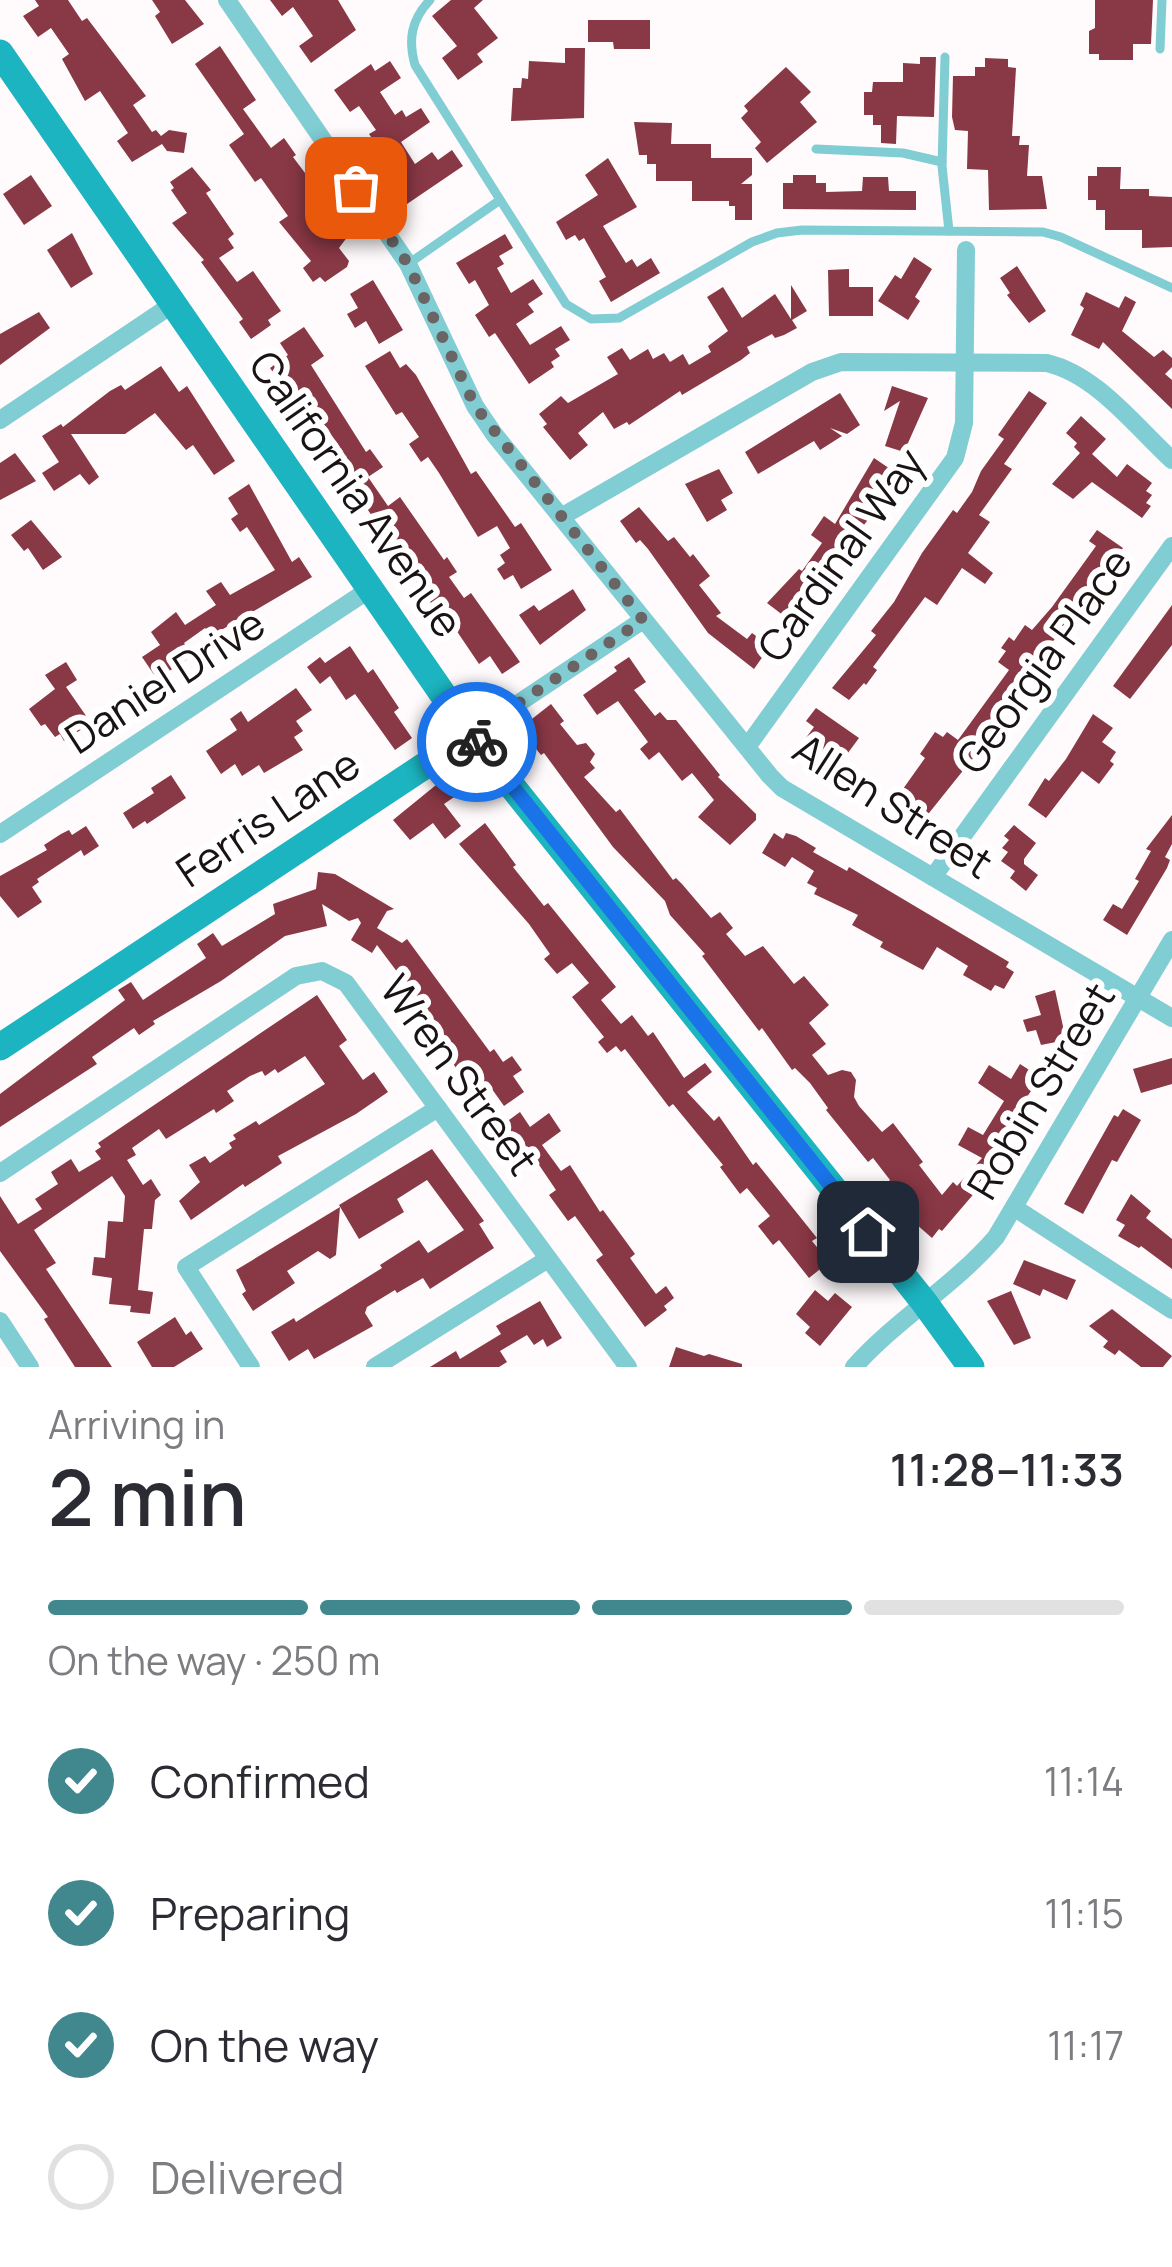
<!DOCTYPE html>
<meta charset="utf-8">
<style>
body{margin:0;font-family:Manrope,sans-serif;background:#f7f7f7;color:#2b2b33;height:100vh;display:flex;flex-direction:column;font-size:45px;white-space:nowrap}
*{box-sizing:border-box;margin:0}
p{font-size:39px;color:#7c7c81}
.icon{flex:none;width:66px;height:66px;fill:none;stroke:currentColor;stroke-width:2;stroke-linecap:round;stroke-linejoin:round}
.map{position:relative;height:1367px;overflow:hidden}
.side{display:flex;flex-direction:column;background:#fff;flex:1}
.side>*{flex:none}
.pin{position:absolute;display:grid;place-items:center;width:102px;height:102px;color:#fff;margin:-51px;border-radius:24px;box-shadow:0 6px 18px #0006}
.courier{position:absolute;display:grid;place-items:center;width:120px;height:120px;margin:-60px;border:9px solid #1a73e8;border-radius:50%;background:#fff;color:#222;box-shadow:0 3px 15px #0007}
.summary em{font-style:normal;font-weight:600}
.summary div{display:flex;flex-direction:column-reverse}
.summary{display:flex;align-items:center;justify-content:space-between;height:204px;padding:0 48px}
h1{font-size:78px;font-weight:600;line-height:90px}
.bar{display:grid;grid-template-columns:repeat(4,1fr);gap:18px 12px;align-content:center;height:144px;padding:0 48px}
.bar i{height:15px;border-radius:9px;background:#e1e1e2}
.bar .active{background:#40878e}
.bar p{grid-column:span 4}
ol{padding:0 48px;list-style:none}
li{display:flex;align-items:center;gap:36px;height:132px}
li p{margin-inline-start:auto}
li .icon{padding:12px;border-radius:50%;background:#40878e;color:#fff;stroke-width:4}
li:last-child{color:#7c7c81}
li i{width:66px;height:66px;border:6px solid #e1e1e2;border-radius:50%}
.map>svg:first-child{display:block}
.building{fill:#893845}
.lines{fill:none;stroke-linecap:round;stroke-linejoin:round}
.lane{stroke:#80cdd4;stroke-width:9}
.street{stroke:#80cdd4;stroke-width:18}
.secondary{stroke:#1bb4c0;stroke-width:27}
.done{stroke:#6a6465;stroke-width:12;stroke-dasharray:0 21.6}
.route{stroke:#1a73e8;stroke-width:15}
.labels{text-anchor:middle;stroke-width:12;stroke-linejoin:round;paint-order:stroke}
.street-label{font-size:42px;fill:#1a1314;stroke:#fff}
</style>
<div class="map">
<svg width="1172" height="1367" viewBox="0 0 1172 1367">
<rect width="100%" height="100%" fill="#fffafb"/>
<g class="building">
<polygon points="35,0 68,0 82,21 87,18 146,96 133,105 152,132 156,130 161,136 169,130 187,133 184,153 167,151 162,144 132,162 117,141 128,133 100,91 85,101 62,59 69,54 51,28 38,37 23,16 39,6"/>
<polygon points="152,0 185,0 204,24 172,44 155,16 160,12"/>
<polygon points="270,0 338,0 356,30 311,63 299,46 313,36 293,7 282,16"/>
<polygon points="451,0 483,0 474,8 498,38 477,54 483,62 458,80 442,58 457,46 432,16"/>
<polygon points="1095,0 1153,0 1151,44 1133,44 1133,60 1099,60 1099,54 1089,54 1089,31 1095,28"/>
<polygon points="588,20 650,20 650,49 614,49 613,42 588,42"/>
<polygon points="220,46 256,100 243,109 271,148 284,138 296,155 293,157 329,205 322,210 351,232 339,248 349,261 347,267 325,282 320,277 313,282 303,268 311,261 279,222 288,216 261,178 255,182 229,145 244,134 195,64"/>
<polygon points="565,48 585,48 584,118 511,121 513,88 521,88 522,78 528,79 529,61 565,63"/>
<polygon points="920,57 936,57 934,117 897,116 896,144 881,143 881,125 873,125 873,115 864,115 864,92 872,92 873,82 903,82 903,63 920,64"/>
<polygon points="985,58 1008,59 1008,67 1016,68 1012,136 1020,136 1019,145 1029,145 1027,176 1042,176 1047,209 989,210 988,170 967,169 968,131 955,130 952,117 953,76 975,76 975,67 985,67"/>
<polygon points="390,61 401,78 380,92 395,115 402,110 406,117 421,108 430,122 401,142 415,164 432,152 438,160 452,150 463,166 407,204 396,179 404,174 388,150 383,154 369,134 376,130 359,106 350,112 334,90 371,64 375,71"/>
<polygon points="786,67 811,92 800,102 817,122 767,163 755,148 761,142 741,118 748,111 744,106"/>
<polygon points="634,122 672,123 671,144 711,144 711,158 752,158 752,175 741,184 752,184 752,220 735,220 735,206 729,206 729,201 692,201 692,181 656,181 656,164 647,164 647,155 639,155"/>
<polygon points="608,158 637,207 603,226 626,263 632,259 637,267 651,258 660,273 611,302 599,281 606,277 584,238 579,241 575,235 566,240 556,222 598,195 585,175"/>
<polygon points="192,167 211,190 206,193 234,234 228,239 234,248 219,258 237,282 253,271 281,311 268,320 271,325 251,339 239,322 243,319 201,262 204,260 172,223 187,213 171,190 174,188 170,182"/>
<polygon points="1097,167 1121,167 1120,189 1149,189 1149,196 1172,197 1172,247 1142,248 1142,230 1105,230 1105,210 1096,210 1096,200 1088,200 1088,176 1097,176"/>
<polygon points="31,175 52,206 24,225 3,194"/>
<polygon points="793,175 816,175 816,183 826,183 826,192 862,191 863,177 888,177 889,191 916,191 916,210 783,209 783,183 793,183"/>
<polygon points="72,233 93,274 71,288 47,250"/>
<polygon points="505,234 513,248 499,256 504,264 497,268 511,293 533,279 543,294 528,304 534,312 516,324 530,345 561,326 570,340 555,349 560,356 551,362 554,367 529,384 495,333 489,337 475,315 489,305 475,280 469,284 456,263"/>
<polygon points="914,257 932,269 915,297 920,301 908,320 878,301 895,275 901,279"/>
<polygon points="1017,266 1046,311 1029,323 1007,295 1010,293 1000,278"/>
<polygon points="849,269 849,287 873,287 873,316 829,316 828,270"/>
<polygon points="373,280 403,330 379,344 366,321 355,328 347,314 358,308 350,294"/>
<polygon points="791,285 807,311 792,320 797,328 784,335 775,338 772,334 747,347 750,353 741,360 682,395 680,391 629,425 627,422 614,429 603,412 578,433 588,445 570,460 543,427 547,424 539,414 561,396 568,403 618,374 607,357 622,348 630,360 648,349 653,359 664,353 670,362 683,354 689,365 711,352 708,346 728,331 707,297 723,287 742,318 775,294 791,319"/>
<polygon points="1086,292 1119,308 1125,296 1136,302 1122,331 1154,357 1163,350 1172,358 1172,367 1165,374 1172,380 1172,409 1103,342 1099,349 1071,335 1084,308 1080,305"/>
<polygon points="39,312 50,328 0,365 0,334"/>
<polygon points="304,327 324,356 311,365 366,452 370,449 383,467 368,477 388,506 400,497 444,560 447,557 457,572 449,577 464,598 471,593 520,662 502,674 490,656 479,664 452,624 447,627 347,479 334,451 340,447 318,416 315,418 311,411 304,416 270,368 288,355 280,343"/>
<polygon points="390,351 400,368 406,364 416,375 471,474 476,471 515,527 521,523 552,570 521,589 513,575 504,580 497,569 505,563 500,555 510,548 497,526 478,537 439,473 428,457 421,462 409,444 419,437 402,412 396,415 365,366"/>
<polygon points="161,366 179,392 187,386 235,461 214,475 193,445 186,450 155,413 125,434 71,434 99,477 89,485 80,474 54,491 42,473 59,462 42,436 61,424 63,427 110,391 121,385 125,390"/>
<polygon points="892,386 928,398 904,452 885,446 900,401 884,411"/>
<polygon points="1029,391 1047,403 1004,464 1012,469 979,515 990,522 968,553 993,573 985,584 962,568 937,605 925,597 873,667 877,670 866,685 864,683 849,700 832,688 876,635 871,631 894,602 922,553 953,510 957,513 972,492 981,471 1004,439 998,435"/>
<polygon points="840,393 860,425 847,434 830,428 842,436 820,450 814,441 758,474 745,452"/>
<polygon points="1081,416 1106,439 1092,454 1117,477 1127,464 1152,483 1146,491 1152,495 1146,503 1151,506 1142,518 1092,482 1073,499 1052,484 1080,453 1074,447 1077,443 1066,433"/>
<polygon points="15,453 36,481 0,500 0,463"/>
<polygon points="874,458 899,475 895,484 848,546 844,543 794,611 790,608 784,616 767,603 799,569 802,571 822,543 811,535 824,516 835,524"/>
<polygon points="719,469 733,493 721,500 727,510 707,522 685,484"/>
<polygon points="249,484 292,562 299,557 312,577 211,636 205,628 184,643 192,656 157,679 142,657 160,645 151,632 176,612 185,625 216,605 206,591 221,582 230,595 275,570 247,527 240,532 231,519 238,514 228,498"/>
<polygon points="639,507 668,541 674,537 690,557 693,554 710,576 699,585 721,613 716,616 747,639 752,633 770,646 754,669 708,633 648,549 640,540 636,543 620,521"/>
<polygon points="31,520 62,557 43,570 28,548 24,551 11,535"/>
<polygon points="1097,530 1123,548 1051,644 1002,714 1006,717 921,823 893,803 925,758 920,754 935,732 943,737 947,732 958,740 1009,670 998,662 1006,651 1001,648 1009,637 1014,641 1025,625 1032,630 1052,607 1096,546 1089,541"/>
<polygon points="573,589 586,610 540,645 519,615 534,605 539,611"/>
<polygon points="1172,605 1172,645 1130,699 1113,686"/>
<polygon points="350,646 368,673 373,669 399,708 394,712 412,738 395,750 355,694 346,700 330,676 320,684 307,667 320,657 325,663"/>
<polygon points="629,657 646,682 634,690 655,716 660,712 667,720 676,720 720,775 718,777 756,814 756,820 730,845 698,817 714,800 692,773 682,781 659,752 649,760 640,749 648,742 618,701 597,715 583,695 617,671 614,667"/>
<polygon points="66,662 77,680 66,687 91,723 64,741 60,734 55,737 45,724 41,726 29,709 55,689 45,675"/>
<polygon points="296,688 312,710 296,721 303,731 294,737 303,750 264,773 259,765 242,776 235,764 221,774 206,751 237,730 230,719 241,711 248,722"/>
<polygon points="551,704 564,721 560,724 577,745 586,743 595,754 590,762 595,768 584,777 616,812 620,809 673,880 676,878 682,884 711,918 720,912 733,928 726,934 745,956 763,946 794,984 804,976 829,1005 809,1023 826,1044 812,1055 828,1075 842,1070 851,1072 856,1080 854,1097 859,1106 882,1132 893,1123 923,1162 919,1165 942,1195 953,1182 957,1186 982,1158 958,1145 968,1127 983,1135 1004,1101 978,1083 989,1065 1011,1079 1020,1064 1040,1077 1005,1131 981,1180 983,1183 942,1231 939,1229 932,1238 916,1224 895,1198 887,1183 890,1180 873,1158 868,1162 826,1110 828,1108 810,1083 795,1068 792,1070 762,1028 759,1031 702,956 705,954 670,915 665,901 613,847 544,753 541,755 529,740 532,737 523,726"/>
<polygon points="816,708 859,738 839,765 805,739 814,727 806,721"/>
<polygon points="1093,714 1113,728 1102,742 1116,752 1110,761 1114,764 1099,784 1082,771 1046,818 1028,805 1045,778 1049,781 1066,759"/>
<polygon points="171,775 186,798 147,824 145,821 133,829 123,813 154,793 151,788"/>
<polygon points="447,776 460,793 444,804 461,826 445,839 433,823 410,840 393,820"/>
<polygon points="1172,815 1172,844 1165,857 1170,860 1167,868 1127,935 1103,920 1113,904 1122,909 1139,881 1135,879 1151,851 1146,849"/>
<polygon points="485,823 516,865 513,867 544,906 548,903 616,987 601,1000 621,1024 632,1015 648,1036 653,1032 684,1078 705,1063 712,1072 687,1092 714,1121 719,1116 753,1165 756,1162 817,1238 812,1241 829,1262 809,1278 779,1240 773,1245 758,1226 770,1216 747,1188 740,1194 720,1167 723,1165 673,1104 669,1107 625,1049 621,1052 616,1046 607,1053 598,1042 604,1037 572,997 589,983 572,963 557,974 544,959 550,954 529,924 459,844"/>
<polygon points="1014,825 1036,843 1024,859 1024,864 1038,875 1026,891 1010,878 1015,871 1001,861 1008,852 1002,848 1009,840 1004,836"/>
<polygon points="86,826 99,846 84,856 81,850 37,879 39,882 32,887 42,902 18,918 0,896 0,876 47,850 44,845 61,834 69,830 72,835"/>
<polygon points="774,833 783,839 786,833 796,836 816,848 813,852 847,871 849,867 1009,962 1006,967 1014,972 1004,989 995,985 991,991 963,975 968,966 937,947 923,970 880,947 883,942 852,925 858,915 814,894 817,888 807,883 814,871 792,857 785,867 762,853"/>
<polygon points="318,872 335,874 394,909 387,911 377,928 402,943 407,939 490,1052 494,1049 503,1062 512,1056 522,1070 513,1076 524,1092 504,1106 487,1082 473,1092 440,1045 448,1040 419,1000 412,1006 401,990 407,985 377,945 372,953 351,940 361,923 358,918 349,921 322,904 327,926 285,936 221,981 153,1021 155,1024 139,1035 134,1028 92,1057 97,1064 0,1127 0,1094 125,1000 118,990 131,982 143,1000 206,958 197,944 213,933 222,946 275,914 273,904 316,889"/>
<polygon points="1055,990 1066,1040 1041,1045 1036,1030 1027,1032 1023,1020 1041,1015 1035,996"/>
<polygon points="317,995 347,1040 339,1046 363,1080 374,1072 388,1092 356,1114 278,1156 282,1163 245,1187 243,1184 191,1220 179,1201 200,1182 189,1165 205,1156 210,1163 232,1148 229,1143 236,1139 233,1135 256,1121 259,1125 325,1084 305,1056 278,1073 275,1069 265,1076 262,1071 250,1076 227,1091 234,1101 216,1113 214,1109 166,1139 159,1129 132,1148 136,1155 127,1160 143,1185 151,1179 161,1195 155,1200 152,1229 144,1229 138,1290 153,1292 150,1314 130,1312 131,1306 109,1304 112,1278 92,1275 94,1257 105,1258 108,1221 123,1222 125,1196 112,1176 34,1230 56,1263 46,1269 112,1367 75,1367 44,1319 48,1317 0,1251 0,1196 18,1224 42,1209 35,1199 58,1184 51,1172 71,1159 79,1172 101,1159 95,1151 101,1147 98,1143"/>
<polygon points="1172,1058 1172,1084 1141,1093 1133,1069"/>
<polygon points="1123,1109 1141,1120 1117,1162 1112,1160 1083,1214 1064,1204 1114,1115 1118,1117"/>
<polygon points="520,1112 530,1127 549,1113 561,1131 542,1145 561,1171 570,1165 600,1212 603,1210 635,1254 630,1258 656,1294 666,1286 674,1298 664,1306 667,1310 645,1327 596,1260 603,1255 575,1216 568,1221 549,1195 556,1190 535,1159 528,1165 512,1143 502,1125"/>
<polygon points="432,1149 484,1221 479,1224 494,1248 430,1289 423,1278 397,1293 395,1290 367,1307 365,1313 373,1326 314,1359 308,1349 289,1361 271,1332 294,1318 296,1322 382,1268 380,1265 419,1240 428,1253 464,1230 427,1180 397,1199 404,1212 359,1239 339,1205"/>
<polygon points="1131,1194 1151,1211 1146,1218 1172,1239 1172,1269 1141,1246 1139,1248 1118,1236 1125,1225 1116,1220"/>
<polygon points="340,1207 336,1255 330,1259 318,1251 287,1271 295,1283 253,1311 242,1294 246,1291 236,1270"/>
<polygon points="1024,1260 1076,1280 1067,1300 1043,1289 1040,1296 1013,1284"/>
<polygon points="815,1290 828,1301 835,1293 852,1307 820,1346 805,1333 810,1327 796,1314"/>
<polygon points="1011,1291 1031,1338 1014,1345 987,1301"/>
<polygon points="540,1301 562,1338 547,1347 543,1339 534,1345 527,1335 500,1351 507,1362 499,1367 430,1367 456,1351 460,1359 501,1334 496,1326"/>
<polygon points="1112,1309 1172,1356 1163,1367 1141,1367 1119,1350 1115,1355 1103,1347 1108,1341 1089,1326"/>
<polygon points="175,1317 186,1335 191,1331 203,1349 174,1367 152,1367 137,1342"/>
<polygon points="676,1347 704,1356 709,1354 742,1364 742,1367 669,1367"/>
</g>
<g class="lines">
<g class="lane">
<path d="M430,0C411,20 408,40 415,65L566,304L591,319L619,318L752,242L777,233L802,230L1043,232L1061,237L1172,288"/>
<polyline points="1160,49 1162,0"/>
<polyline points="945,57 942,166 949,231"/>
<polyline points="816,149 903,153 942,162"/>
<polyline points="408,264 500,200"/>
</g>
<g class="street">
<polyline points="227,0 408,264 475,406 494,434 770,776 782,788 1172,1018"/>
<polyline points="0,420 173,304"/>
<path d="M561,517L812,372L841,362L1047,363C1097,375 1135,426 1172,460"/>
<polyline points="471,735 643,620"/>
<polyline points="747,747 955,458 964,423 966,250"/>
<polyline points="0,834 370,589"/>
<polyline points="933,877 1172,546"/>
<polyline points="0,1173 296,976 322,971 346,983 628,1367"/>
<polyline points="1015,1208 1172,1310"/>
<polyline points="0,1321 30,1367"/>
<polyline points="251,1367 186,1267 438,1108"/>
<polyline points="375,1367 548,1259"/>
<path d="M854,1367C898,1318 954,1286 996,1237L1172,940"/>
</g>
<g class="secondary">
<polyline points="0,53 471,735 924,1302 971,1367"/>
<polyline points="0,1047 471,735"/>
</g>
</g>
<g class="lines">
<polyline class="done" points="356,188 408,264 475,406 643,620 471,735 477,742"/>
<polyline class="route" points="477,742 868,1232"/>
</g>
<g class="labels">
<g class="street-label">
<text transform="translate(356 494) rotate(55)" y="15">California Avenue</text>
<text transform="translate(841 555) rotate(-54)" y="15">Cardinal Way</text>
<text transform="translate(1044 661) rotate(-54)" y="15">Georgia Place</text>
<text transform="translate(165 681) rotate(-33)" y="15">Daniel Drive</text>
<text transform="translate(893 806) rotate(33)" y="15">Allen Street</text>
<text transform="translate(268 818) rotate(-34)" y="15">Ferris Lane</text>
<text transform="translate(459 1075) rotate(54)" y="15">Wren Street</text>
<text transform="translate(1041 1091) rotate(-59)" y="15">Robin Street</text>
</g>
</g>
</svg>
<div class="pin" style="left:356px;top:188px;background:#ea580c"><svg class="icon" aria-label="bag" viewBox="0 0 24 24"><path d="M5 8h14l-1 12H6zM9 8a3 3 0 0 1 6 0"/></svg></div>
<div class="pin" style="left:868px;top:1232px;background:#1f2937"><svg class="icon" aria-label="home" viewBox="0 0 24 24"><path d="M3 11l9-7 9 7M6 9v11h12V9"/></svg></div>
<div class="courier" style="left:477px;top:742px"><svg class="icon" aria-label="bike" viewBox="0 0 24 24"><circle cx="6" cy="16" r="4"/><circle cx="18" cy="16" r="4"/><path d="M6 16l4-8h5l3 8M10 8l3 8H6M13 5h3"/></svg></div>
</div>
<section class="side">
<div class="summary"><div><h1>2 min</h1><p>Arriving in</p></div><em>11:28–11:33</em></div>
<div class="bar"><i class="active"></i><i class="active"></i><i class="active"></i><i></i><p>On the way · 250 m</p></div>
<ol>
<li><svg class="icon" aria-label="check" viewBox="0 0 24 24"><path d="M5 12l5 5 9-10"/></svg>Confirmed<p>11:14</p></li>
<li><svg class="icon" aria-label="check" viewBox="0 0 24 24"><path d="M5 12l5 5 9-10"/></svg>Preparing<p>11:15</p></li>
<li><svg class="icon" aria-label="check" viewBox="0 0 24 24"><path d="M5 12l5 5 9-10"/></svg>On the way<p>11:17</p></li>
<li><i></i>Delivered</li>
</ol>
</section>
